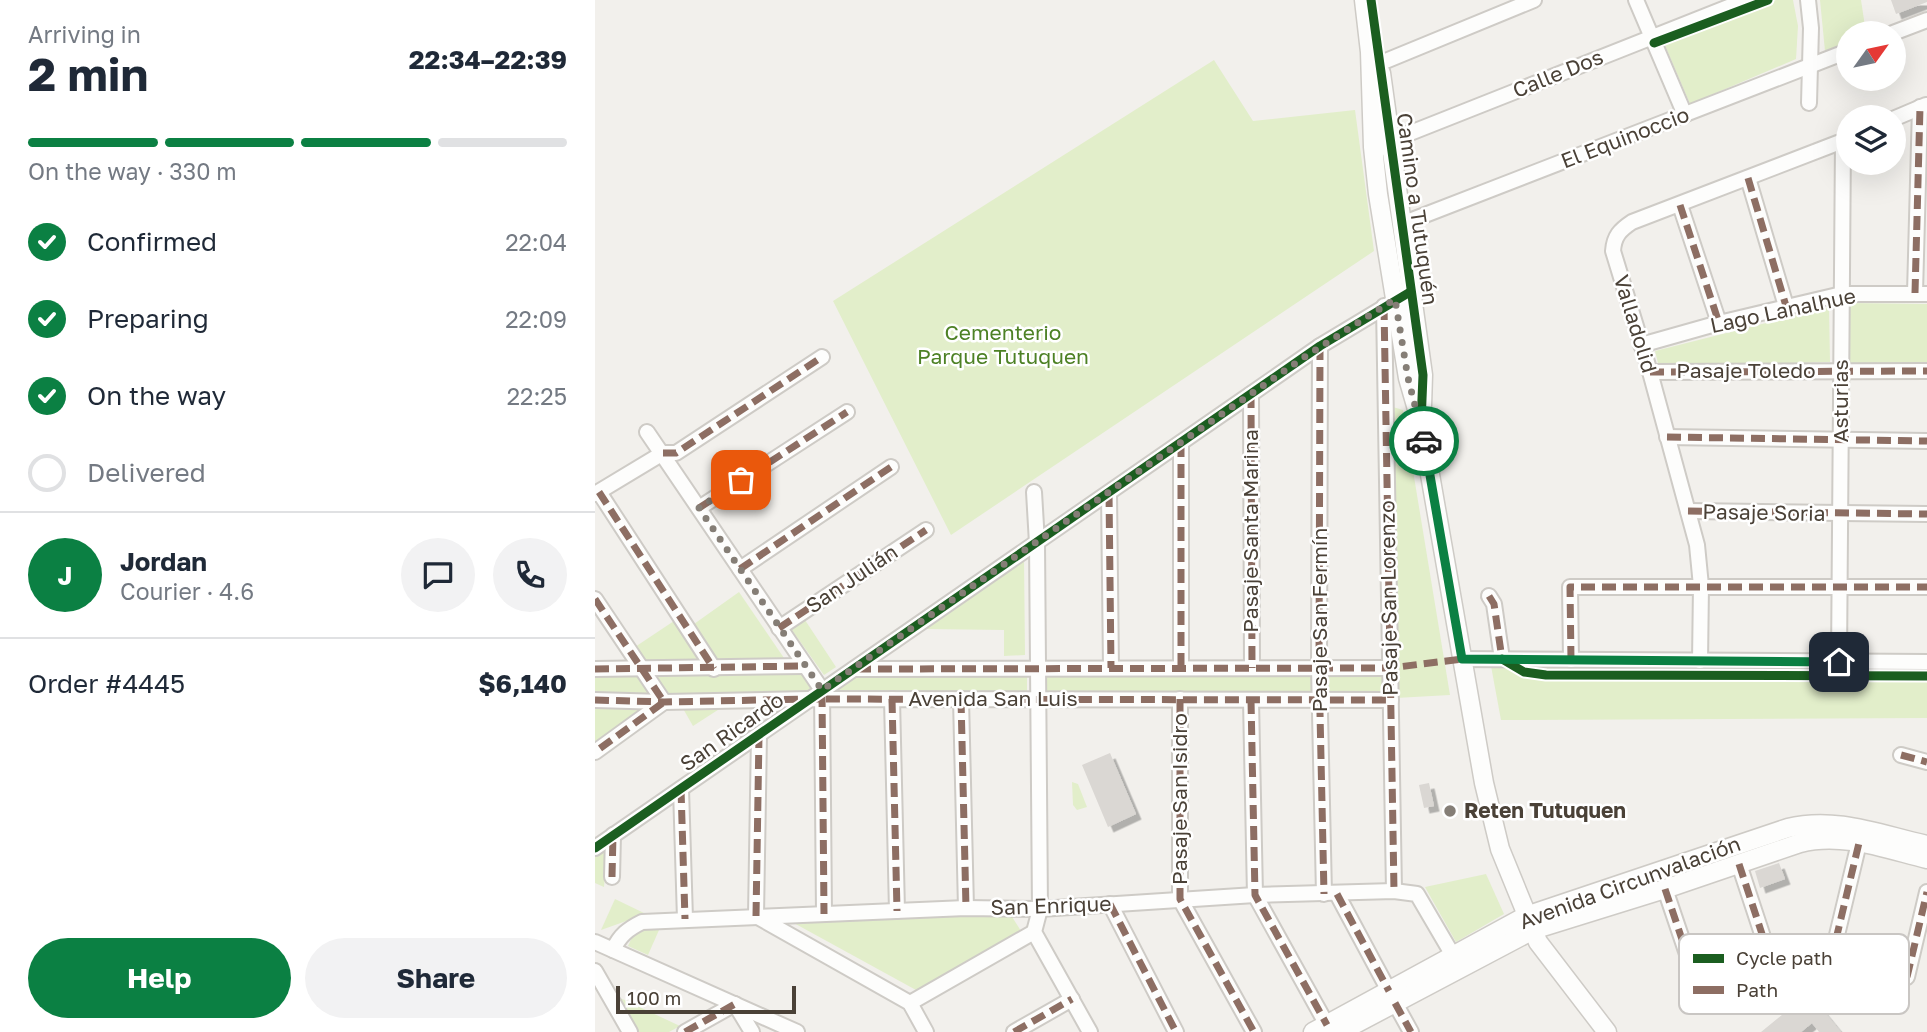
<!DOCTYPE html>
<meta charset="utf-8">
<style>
body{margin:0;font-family:"Golos Text",sans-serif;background:#f2f2f3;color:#1f2937;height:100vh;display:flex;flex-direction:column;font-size:26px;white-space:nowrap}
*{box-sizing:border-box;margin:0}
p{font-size:23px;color:#747a83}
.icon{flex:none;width:38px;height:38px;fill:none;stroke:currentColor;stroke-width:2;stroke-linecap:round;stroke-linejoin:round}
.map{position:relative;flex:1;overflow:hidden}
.drawer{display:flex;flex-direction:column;background:#fff;width:595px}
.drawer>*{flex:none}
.needle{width:46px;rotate:57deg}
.fabs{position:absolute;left:1241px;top:21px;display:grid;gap:14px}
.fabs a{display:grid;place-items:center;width:70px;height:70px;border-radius:50%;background:#fff;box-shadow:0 7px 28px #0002;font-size:35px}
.scale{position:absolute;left:21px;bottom:18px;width:180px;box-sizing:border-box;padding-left:7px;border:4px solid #4a4137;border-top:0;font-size:19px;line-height:24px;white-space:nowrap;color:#4a4137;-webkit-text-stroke:5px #fff;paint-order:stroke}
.pin{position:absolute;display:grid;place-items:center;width:60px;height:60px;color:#fff;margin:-30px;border-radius:14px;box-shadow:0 4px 10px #0006}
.courier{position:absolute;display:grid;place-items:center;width:70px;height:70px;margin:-35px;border:5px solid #0b8043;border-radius:50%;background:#fff;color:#222;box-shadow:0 2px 9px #0007}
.head em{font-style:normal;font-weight:700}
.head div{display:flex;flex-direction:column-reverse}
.head{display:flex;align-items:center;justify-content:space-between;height:119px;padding:0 28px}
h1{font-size:46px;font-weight:700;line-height:52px}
.bar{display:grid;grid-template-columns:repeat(4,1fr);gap:10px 7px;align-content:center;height:84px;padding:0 28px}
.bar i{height:9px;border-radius:5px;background:#e0e1e3}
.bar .selected{background:#0b8043}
.bar p{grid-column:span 4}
.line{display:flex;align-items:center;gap:18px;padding:0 28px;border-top:2px solid #e0e1e3}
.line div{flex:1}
.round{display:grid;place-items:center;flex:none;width:74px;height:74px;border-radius:37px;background:#f2f2f3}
ol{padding:0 28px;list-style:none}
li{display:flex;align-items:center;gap:21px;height:77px}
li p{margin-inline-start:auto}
li .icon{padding:7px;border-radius:50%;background:#0b8043;color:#fff;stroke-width:4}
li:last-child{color:#747a83}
li i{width:38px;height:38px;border:4px solid #e0e1e3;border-radius:50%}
.button{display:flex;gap:14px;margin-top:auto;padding:14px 28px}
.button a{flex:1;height:80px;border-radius:42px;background:#0b8043;color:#fff;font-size:28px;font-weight:700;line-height:80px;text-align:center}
.button a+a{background:#f2f2f3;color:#1f2937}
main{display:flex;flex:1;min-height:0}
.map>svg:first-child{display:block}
.green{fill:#e2eeca}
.building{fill:#dad7d3;filter:url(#shadow)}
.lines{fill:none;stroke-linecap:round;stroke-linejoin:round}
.minor-casing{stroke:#cecbc6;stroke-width:18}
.tertiary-casing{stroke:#cecbc6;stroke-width:21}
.minor{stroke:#fdfdfc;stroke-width:14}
.tertiary{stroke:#fdfdfc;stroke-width:18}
.quiet{stroke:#8d6e63;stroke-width:7;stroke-dasharray:14 7;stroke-linecap:butt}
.cycleway-casing{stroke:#fff;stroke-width:13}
.cycleway{stroke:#1b5e20;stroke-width:9}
.done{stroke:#857e76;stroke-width:7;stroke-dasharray:0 12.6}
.route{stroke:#0b8043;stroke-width:9}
.poi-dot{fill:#857e76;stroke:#fff;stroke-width:2.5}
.labels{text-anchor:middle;stroke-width:5;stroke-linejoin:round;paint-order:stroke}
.street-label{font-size:21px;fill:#4a4137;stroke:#fff}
.park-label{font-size:21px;fill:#4d8125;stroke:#fff}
.poi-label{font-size:21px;font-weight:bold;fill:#4a4137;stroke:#fff;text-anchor:start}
.key{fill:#fff;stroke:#c9c6c3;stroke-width:2}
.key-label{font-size:19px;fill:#4a4137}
</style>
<main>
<section class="drawer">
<div class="head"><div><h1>2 min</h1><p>Arriving in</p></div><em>22:34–22:39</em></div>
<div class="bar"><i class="selected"></i><i class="selected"></i><i class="selected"></i><i></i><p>On the way · 330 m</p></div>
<ol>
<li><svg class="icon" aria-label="check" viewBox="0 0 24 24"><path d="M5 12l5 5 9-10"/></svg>Confirmed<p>22:04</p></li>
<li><svg class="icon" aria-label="check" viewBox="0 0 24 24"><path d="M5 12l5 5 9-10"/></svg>Preparing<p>22:09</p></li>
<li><svg class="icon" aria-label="check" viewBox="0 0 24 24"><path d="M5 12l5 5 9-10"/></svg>On the way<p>22:25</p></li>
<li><i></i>Delivered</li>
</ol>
<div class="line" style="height:126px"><b class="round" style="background:#0b8043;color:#fff">J</b><div><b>Jordan</b><p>Courier · 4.6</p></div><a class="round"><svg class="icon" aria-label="chat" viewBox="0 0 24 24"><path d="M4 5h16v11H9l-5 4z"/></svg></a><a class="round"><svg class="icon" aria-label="phone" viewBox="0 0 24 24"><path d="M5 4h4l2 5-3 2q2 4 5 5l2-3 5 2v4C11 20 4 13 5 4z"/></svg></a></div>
<div class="line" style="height:91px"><div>Order #4445</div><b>$6,140</b></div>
<div class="button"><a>Help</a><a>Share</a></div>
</section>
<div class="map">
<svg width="1332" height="1032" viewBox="0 0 1332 1032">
<defs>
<filter id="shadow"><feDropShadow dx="5.5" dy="5.5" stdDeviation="0" flood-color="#0004"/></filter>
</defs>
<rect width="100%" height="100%" fill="#f2f0ec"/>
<g class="green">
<polygon points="1181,0 1198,0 1203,26 1201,59 1095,104 1068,41"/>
<polygon points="1225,0 1266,0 1271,33 1253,33 1253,42 1230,51"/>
<polygon points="619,60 658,121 760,110 779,251 356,535 238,301"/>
<polygon points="1251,303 1332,304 1332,364 1252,363"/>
<polygon points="1234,307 1235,362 1064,367 1060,351"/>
<polygon points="798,407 808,410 855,695 801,698"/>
<polygon points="429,557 430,655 409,656 409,630 330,629"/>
<polygon points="144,592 191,661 124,663 99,624"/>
<polygon points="208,617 241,667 229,675 194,626"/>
<polygon points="79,621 108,664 48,661 40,647"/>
<polygon points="896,666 1332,669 1332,718 906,720"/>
<polygon points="265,670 432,671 432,693 235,693"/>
<rect x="730" y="670" width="58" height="21"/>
<polygon points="200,671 206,673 217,688 207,693 70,696 57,675"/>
<polygon points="449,671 721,673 721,691 448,693"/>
<polygon points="0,673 46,674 59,694 0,694"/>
<polygon points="0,704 59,705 0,747"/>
<polygon points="86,705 129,706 98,726"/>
<polygon points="477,782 483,784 492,807 482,810 478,805"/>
<polygon points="13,847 9,887 0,883 0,857"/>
<polygon points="891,874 909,914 861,942 830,887"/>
<polygon points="20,899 51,914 6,930"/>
<polygon points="414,912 426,931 321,990 197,922"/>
<polygon points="49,929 64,930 53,955 33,946 38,935"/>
<polygon points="23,997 85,1026 74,1032 44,1032"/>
</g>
<g class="building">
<polygon points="1296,0 1332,0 1332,2 1301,14"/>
<polygon points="515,753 541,814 513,827 487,765"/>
<polygon points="834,783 839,806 829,808 824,785"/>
<polygon points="1184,863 1190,879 1165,888 1160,871"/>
<polygon points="1214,993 1246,1032 1224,1032 1217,1023 1206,1032 1166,1032"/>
</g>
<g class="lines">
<defs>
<g id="minor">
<polyline points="1041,0 1090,115"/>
<polyline points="1213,0 1216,28 1214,103"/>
<polyline points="1298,33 1332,20"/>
<polyline points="776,67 939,0"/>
<polyline points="1298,119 1331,105"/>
<polyline points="787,148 795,141 1151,0"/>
<polyline points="1153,178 1191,306"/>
<polyline points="1085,205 1124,323"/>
<polyline points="806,221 817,220 1253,51"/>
<polyline points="1320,293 1325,107"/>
<polyline points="789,306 799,891"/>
<polyline points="1046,345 1124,323 1247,294 1332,294"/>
<polyline points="725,346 724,668 729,894"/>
<polyline points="1055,372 1332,371"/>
<polyline points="656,394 657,668"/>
<polyline points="52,432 227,690 229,914"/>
<polyline points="1072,437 1332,441"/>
<polyline points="586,443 586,668"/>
<polyline points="4,492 119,669"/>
<polyline points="439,492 442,543 445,909 439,932 495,1032"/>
<polyline points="514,493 516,668"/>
<polyline points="0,494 68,453 81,453 227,357"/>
<polyline points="104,508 252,412"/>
<polyline points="1093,511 1332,514"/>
<polyline points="145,569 296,467"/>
<polyline points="894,596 899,604 907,659"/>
<polyline points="0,599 69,702 0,752"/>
<polyline points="184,628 331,530"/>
<polyline points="867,659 1332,662"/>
<polyline points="976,660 975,587 1332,587"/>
<path d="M1105,661L1106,586L1102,545L1055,372L1018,251C1019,236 1025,230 1037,222L1253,139"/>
<polyline points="1244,661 1248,141"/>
<polyline points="0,669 210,666"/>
<polyline points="259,669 795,668"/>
<polyline points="297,699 302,911"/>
<polyline points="366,699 371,908"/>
<polyline points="585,699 585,899 659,1032"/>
<polyline points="0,700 69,702 214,699 796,700"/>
<polyline points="656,700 660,895 732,1025"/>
<polyline points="164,735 161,916 315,1003 331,1032"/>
<polyline points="1306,755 1332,762"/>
<polyline points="86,789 90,919"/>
<polyline points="0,848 656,394 725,346 808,296"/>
<polyline points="1144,864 1168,937"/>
<polyline points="17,877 18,835"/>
<polyline points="1070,889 1095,963"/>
<polyline points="742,894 794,991"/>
<polyline points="515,904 581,1032"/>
<polyline points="0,942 202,1032"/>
<path d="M18,950C25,935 33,929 47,922L371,908L445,909L660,895L799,891L822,894L863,964"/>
<polyline points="1236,960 1264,843"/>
<polyline points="0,971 35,1032"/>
<polyline points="1312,977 1332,892"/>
<polyline points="315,1003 439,932"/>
<polyline points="800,1003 816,1032"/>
<polyline points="90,1032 140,1004 157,1032"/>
<polyline points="419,1032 477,999"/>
</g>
<g id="tertiary">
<polyline points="769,0 775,52 778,147 783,194 813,378 826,423 889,783 905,849 943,942 1012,1032"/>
<polyline points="786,73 828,375 827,406"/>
<path d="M718,1032L931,916L1193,828C1241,816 1286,835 1332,845"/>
<path d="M745,1032L938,930L1070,889L1205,843C1247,832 1291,849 1332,859"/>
</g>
</defs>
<use href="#minor" class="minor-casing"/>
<use href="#tertiary" class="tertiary-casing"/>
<use href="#minor" class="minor"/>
<use href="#tertiary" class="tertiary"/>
<g class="quiet">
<polyline points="1153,178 1191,306"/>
<polyline points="1085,205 1124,323"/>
<polyline points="1320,293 1325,107"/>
<polyline points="789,306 799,891"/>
<polyline points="725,346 724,668 729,894"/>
<polyline points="1055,372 1332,371"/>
<polyline points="656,394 657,668"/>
<polyline points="1072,437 1332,441"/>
<polyline points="586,443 586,668"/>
<polyline points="68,453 81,453 227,357"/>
<polyline points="4,492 119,669"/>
<polyline points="514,493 516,668"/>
<polyline points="104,508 252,412"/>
<polyline points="1093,511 1332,514"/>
<polyline points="145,569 296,467"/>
<polyline points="894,596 899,604 907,659"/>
<polyline points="0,599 69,702 0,752"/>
<polyline points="184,628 331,530"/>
<polyline points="976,660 975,587 1332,587"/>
<polyline points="0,669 210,666"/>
<polyline points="262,669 795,668 867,659"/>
<polyline points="227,693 229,914"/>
<polyline points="297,699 302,911"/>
<polyline points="366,699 371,908"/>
<polyline points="585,699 585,899 659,1032"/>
<polyline points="0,700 69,702 214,699 796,700"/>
<polyline points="656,700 660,895 732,1025"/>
<polyline points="1306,755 1332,762"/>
<polyline points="86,789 90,919"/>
<polyline points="1144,864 1168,937"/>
<polyline points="17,877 18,835"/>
<polyline points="1070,889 1095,963"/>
<polyline points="742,894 794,991"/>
<polyline points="515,904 581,1032"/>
<polyline points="161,916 164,735"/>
<polyline points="1236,960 1264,843"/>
<polyline points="1312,977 1332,892"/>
<polyline points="800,1003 816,1032"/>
<polyline points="90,1032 140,1004"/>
<polyline points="419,1032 477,999"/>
</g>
<defs>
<g id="cycleway">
<polyline points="776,0 828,375 826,423"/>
<polyline points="1059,43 1173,0"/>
<polyline points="907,659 929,672 951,675 1332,676"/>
<polyline points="0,848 725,346 815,292"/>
</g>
</defs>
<use href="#cycleway" class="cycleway-casing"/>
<use href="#cycleway" class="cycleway"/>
</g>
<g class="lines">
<polyline class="done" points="146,480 104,508 227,690 708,358 800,299 813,378 829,441"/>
<polyline class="route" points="829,441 867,659 1244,662"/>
</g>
<circle class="poi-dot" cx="855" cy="811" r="7"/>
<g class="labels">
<g class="street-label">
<text transform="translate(963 74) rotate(-22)" y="7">Calle Dos</text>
<text transform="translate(1030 138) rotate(-21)" y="7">El Equinoccio</text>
<text transform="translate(822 209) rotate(82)" y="7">Camino a Tutuquén</text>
<text transform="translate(1188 311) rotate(-12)" y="7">Lago Lanalhue</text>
<text transform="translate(1040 324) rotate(73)" y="7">Valladolid</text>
<text x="1151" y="378">Pasaje Toledo</text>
<text transform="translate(1246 401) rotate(-90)" y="7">Asturias</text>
<text transform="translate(1169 513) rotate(1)" y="7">Pasaje Soria</text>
<text transform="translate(656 531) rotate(-90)" y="7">Pasaje Santa Marina</text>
<text transform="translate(257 579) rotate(-34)" y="7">San Julián</text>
<text transform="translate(794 598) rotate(-91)" y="7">Pasaje San Lorenzo</text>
<text transform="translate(725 620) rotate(-90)" y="7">Pasaje San Fermín</text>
<text x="398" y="706">Avenida San Luis</text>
<text transform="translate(137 732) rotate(-35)" y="7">San Ricardo</text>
<text transform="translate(585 799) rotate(-90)" y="7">Pasaje San Isidro</text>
<text transform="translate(1035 883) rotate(-20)" y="7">Avenida Circunvalación</text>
<text transform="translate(456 906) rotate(-2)" y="7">San Enrique</text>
</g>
<g class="park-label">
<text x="408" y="340">Cementerio<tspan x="408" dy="24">Parque Tutuquen</tspan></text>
</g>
<g class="poi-label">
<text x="869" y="818">Reten Tutuquen</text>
</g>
</g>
<rect x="1084" y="934" width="230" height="80" rx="10" class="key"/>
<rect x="1098" y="954" width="31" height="9" fill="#1b5e20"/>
<rect x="1098" y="986" width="31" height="8" fill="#8d6e63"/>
<g class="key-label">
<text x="1141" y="965">Cycle path</text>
<text x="1141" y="997">Path</text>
</g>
</svg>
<div class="fabs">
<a><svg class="needle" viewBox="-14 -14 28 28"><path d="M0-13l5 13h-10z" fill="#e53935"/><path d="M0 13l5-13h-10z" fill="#747a83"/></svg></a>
<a><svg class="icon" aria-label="layers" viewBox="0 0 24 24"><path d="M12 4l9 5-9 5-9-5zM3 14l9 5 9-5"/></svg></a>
</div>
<div class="scale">100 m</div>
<div class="pin" style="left:146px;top:480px;background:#ea580c"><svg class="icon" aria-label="bag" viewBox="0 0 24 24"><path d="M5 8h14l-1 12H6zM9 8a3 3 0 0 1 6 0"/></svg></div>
<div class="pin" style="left:1244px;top:662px;background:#1f2937"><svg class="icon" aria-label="home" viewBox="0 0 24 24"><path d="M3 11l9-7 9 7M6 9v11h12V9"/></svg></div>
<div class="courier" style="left:829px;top:441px"><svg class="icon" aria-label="car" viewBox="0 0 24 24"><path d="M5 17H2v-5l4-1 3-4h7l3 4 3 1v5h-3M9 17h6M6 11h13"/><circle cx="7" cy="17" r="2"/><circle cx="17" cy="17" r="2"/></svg></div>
</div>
</main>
